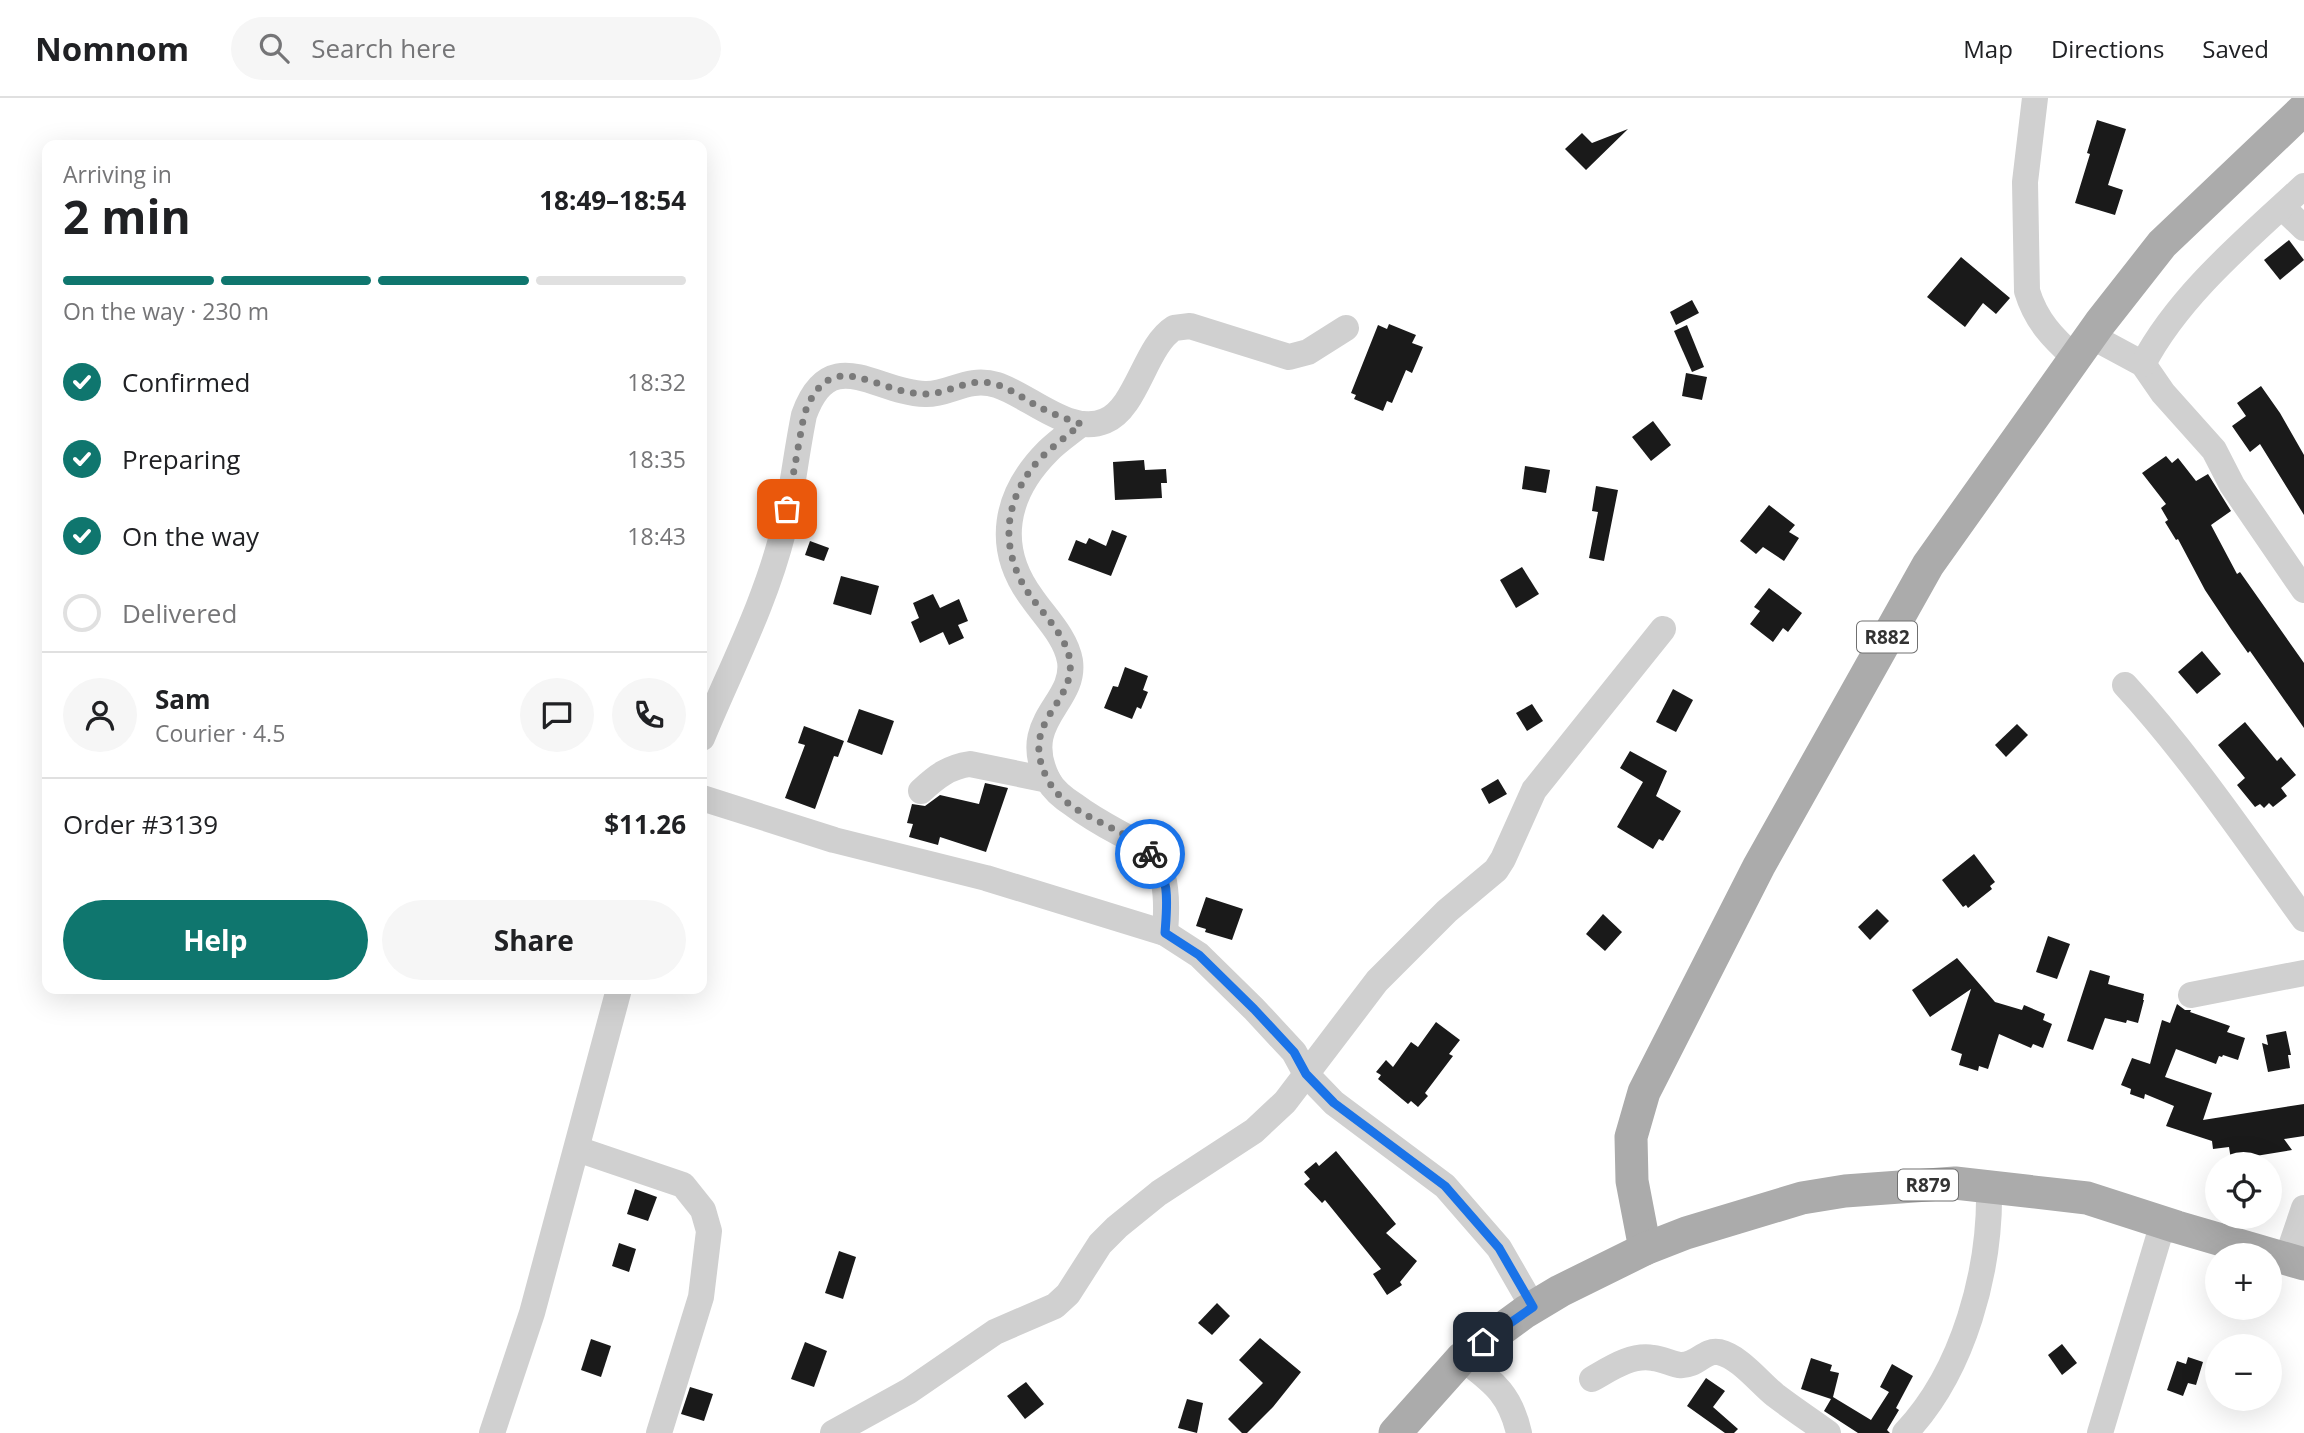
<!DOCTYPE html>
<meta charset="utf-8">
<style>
body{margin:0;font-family:"Open Sans",sans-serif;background:#f6f6f6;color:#202124;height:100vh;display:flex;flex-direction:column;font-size:26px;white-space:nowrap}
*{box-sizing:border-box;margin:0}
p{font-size:23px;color:#757577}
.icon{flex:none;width:38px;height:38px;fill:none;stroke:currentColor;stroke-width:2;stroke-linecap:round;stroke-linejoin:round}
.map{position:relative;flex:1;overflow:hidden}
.details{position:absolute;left:42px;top:42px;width:665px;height:854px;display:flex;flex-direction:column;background:#fff;border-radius:14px;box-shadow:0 7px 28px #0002}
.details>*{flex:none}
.controls{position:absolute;left:2205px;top:1054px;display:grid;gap:14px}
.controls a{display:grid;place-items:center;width:77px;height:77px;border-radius:50%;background:#fff;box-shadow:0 7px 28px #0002;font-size:35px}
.pin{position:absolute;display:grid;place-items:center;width:60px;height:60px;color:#fff;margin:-30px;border-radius:14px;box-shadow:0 4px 10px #0006}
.courier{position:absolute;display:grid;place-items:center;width:70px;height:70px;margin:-35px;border:5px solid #1a73e8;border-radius:50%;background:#fff;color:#222;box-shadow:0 2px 9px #0007}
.head em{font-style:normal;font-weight:700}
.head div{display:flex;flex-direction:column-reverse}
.head{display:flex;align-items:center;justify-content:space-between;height:119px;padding:0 21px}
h1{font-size:46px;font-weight:700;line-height:52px}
.bar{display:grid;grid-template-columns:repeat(4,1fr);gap:10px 7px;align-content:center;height:84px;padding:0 21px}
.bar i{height:9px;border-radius:5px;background:#e0e0e0}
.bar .selected{background:#0f766e}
.bar p{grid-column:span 4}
.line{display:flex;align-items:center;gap:18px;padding:0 21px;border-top:2px solid #e0e0e0}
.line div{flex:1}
.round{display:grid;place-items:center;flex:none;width:74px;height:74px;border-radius:37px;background:#f6f6f6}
ol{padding:0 21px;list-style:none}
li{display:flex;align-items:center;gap:21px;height:77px}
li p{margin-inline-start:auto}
li .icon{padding:7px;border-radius:50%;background:#0f766e;color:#fff;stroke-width:4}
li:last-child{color:#757577}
li i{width:38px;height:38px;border:4px solid #e0e0e0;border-radius:50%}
.button{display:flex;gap:14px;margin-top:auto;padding:14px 21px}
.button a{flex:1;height:80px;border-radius:42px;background:#0f766e;color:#fff;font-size:28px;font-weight:700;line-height:80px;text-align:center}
.button a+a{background:#f6f6f6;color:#202124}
header{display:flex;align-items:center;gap:42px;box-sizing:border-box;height:98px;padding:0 35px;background:#fff;border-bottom:2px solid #e0e0e0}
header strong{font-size:33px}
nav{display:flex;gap:38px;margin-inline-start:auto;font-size:24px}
.search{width:490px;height:63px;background:#f6f6f6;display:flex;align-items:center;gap:18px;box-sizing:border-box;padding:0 24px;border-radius:38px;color:#757577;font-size:26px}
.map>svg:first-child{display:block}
.building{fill:#1a1a1a}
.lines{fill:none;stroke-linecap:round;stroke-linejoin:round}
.minor{stroke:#d0d0d0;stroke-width:26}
.major{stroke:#ababab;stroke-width:33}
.done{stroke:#7a7a7a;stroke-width:7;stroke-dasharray:0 12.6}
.route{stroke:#1a73e8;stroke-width:9}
.labels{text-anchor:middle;stroke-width:7;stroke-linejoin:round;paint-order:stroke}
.shield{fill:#fff;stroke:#707070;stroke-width:2}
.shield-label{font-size:19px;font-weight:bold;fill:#333}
</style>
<header>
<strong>Nomnom</strong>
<div class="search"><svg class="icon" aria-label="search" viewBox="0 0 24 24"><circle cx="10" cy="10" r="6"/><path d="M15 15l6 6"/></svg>Search here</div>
<nav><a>Map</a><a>Directions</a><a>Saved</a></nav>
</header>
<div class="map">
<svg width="2304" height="1335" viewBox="0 0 2304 1335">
<rect width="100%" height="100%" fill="#fff"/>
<g class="building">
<polygon points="2097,22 2126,31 2108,87 2123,92 2115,117 2075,105 2090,56 2087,55"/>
<polygon points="1628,31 1586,72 1565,51 1582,35 1592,45"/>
<polygon points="2289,142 2304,162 2280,182 2264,162"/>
<polygon points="1961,159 2010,200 1996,216 1983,205 1965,229 1927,199"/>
<polygon points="1692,202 1699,215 1676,227 1670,214"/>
<polygon points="1389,226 1416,237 1412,245 1423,249 1412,275 1406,272 1392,305 1387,303 1383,313 1354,301 1356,297 1351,295 1378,227 1387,231"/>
<polygon points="1687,227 1704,269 1692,274 1674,233"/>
<polygon points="1686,275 1707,279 1702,302 1682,298"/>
<polygon points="2261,288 2280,315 2304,357 2304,417 2260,346 2250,354 2232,328 2246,318 2237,305"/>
<polygon points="1653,323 1671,347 1651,363 1632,339"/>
<polygon points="2166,358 2172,365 2178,360 2196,383 2208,376 2231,413 2211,427 2237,476 2240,474 2304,565 2304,630 2250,553 2248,555 2231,531 2205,492 2178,441 2176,442 2165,424 2168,422 2161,410 2166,406 2142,375"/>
<polygon points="1144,362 1145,372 1166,371 1167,385 1161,385 1162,400 1115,402 1113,364"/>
<polygon points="1525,368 1550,372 1546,395 1522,391"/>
<polygon points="1596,388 1618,392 1604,463 1589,460 1598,414 1592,413"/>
<polygon points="1769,407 1795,427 1789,434 1799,440 1784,463 1763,449 1756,456 1740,443"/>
<polygon points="1112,432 1127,438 1111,478 1068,462 1076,442 1086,446 1089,440 1106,448"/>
<polygon points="810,443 829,450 824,463 805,457"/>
<polygon points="1522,469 1539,496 1516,510 1500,482"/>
<polygon points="841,478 879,488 871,517 833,506"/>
<polygon points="1769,490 1802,515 1788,534 1783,530 1773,544 1750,526 1760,513 1754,509"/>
<polygon points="933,496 940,510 959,501 968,523 958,527 964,540 949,547 943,534 920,545 911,524 919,520 913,505"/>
<polygon points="2202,553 2221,576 2197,596 2178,574"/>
<polygon points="1125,569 1148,578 1143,592 1148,594 1141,611 1137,609 1132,621 1104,610 1113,588 1118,589"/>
<polygon points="1673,591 1693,602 1676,634 1656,624"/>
<polygon points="1532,606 1543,623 1527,633 1516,615"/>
<polygon points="859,611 894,623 882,657 847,644"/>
<polygon points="2245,624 2277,663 2281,659 2296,677 2281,690 2287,698 2273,709 2269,705 2264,710 2260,706 2255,709 2237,687 2245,680 2218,647"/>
<polygon points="2017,626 2028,637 2006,659 1995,647"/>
<polygon points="804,628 844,643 838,659 834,658 815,711 785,700 805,647 798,645"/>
<polygon points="1630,653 1667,673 1656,698 1681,713 1663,743 1659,741 1653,751 1617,729 1643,684 1620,670"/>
<polygon points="1498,681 1507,696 1489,706 1481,691"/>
<polygon points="985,685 1008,690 986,754 940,739 938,747 909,739 913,726 907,725 912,706 925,708 940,697 979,706"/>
<polygon points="1974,756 1995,784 1990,788 1992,791 1968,810 1966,807 1963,809 1942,782"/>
<polygon points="1206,799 1243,811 1232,842 1205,834 1206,831 1196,828"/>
<polygon points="1877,811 1889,823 1870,842 1858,829"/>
<polygon points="1603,816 1622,834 1605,853 1586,836"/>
<polygon points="2048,838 2070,846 2057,881 2036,874"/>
<polygon points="1957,860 1995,904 2022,912 2024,907 2045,916 2043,922 2052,926 2043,950 2033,946 2031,950 1999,936 1988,971 1979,968 1978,973 1959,967 1962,956 1951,952 1971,891 1930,919 1912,892"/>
<polygon points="2090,872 2110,878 2108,886 2144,896 2143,902 2144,902 2138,925 2127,922 2126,925 2105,920 2093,952 2067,943"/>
<polygon points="2177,906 2185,912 2191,912 2190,914 2230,928 2227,934 2245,940 2238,962 2223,957 2222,959 2219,958 2216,966 2176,951 2165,979 2212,995 2203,1022 2304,1006 2304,1038 2284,1041 2292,1052 2231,1062 2229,1049 2213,1051 2212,1043 2166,1028 2174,1008 2145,996 2144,1001 2130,996 2131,991 2121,987 2132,960 2150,966 2162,922 2170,925"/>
<polygon points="1436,924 1460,942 1449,956 1453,958 1425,995 1428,998 1418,1009 1411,1003 1408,1006 1378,981 1381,977 1376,974 1386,962 1393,969 1411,944 1418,949"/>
<polygon points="2286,933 2291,957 2288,957 2290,970 2268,974 2262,945 2268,947 2266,937"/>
<polygon points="1336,1053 1396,1126 1386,1135 1417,1163 1400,1184 1402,1187 1387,1197 1373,1176 1381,1171 1325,1102 1322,1105 1304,1086 1310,1081 1304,1074 1316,1064 1319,1068"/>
<polygon points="635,1091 657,1099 648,1123 627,1116"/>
<polygon points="619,1145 636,1151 629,1174 612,1168"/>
<polygon points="839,1153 856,1159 843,1201 825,1195"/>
<polygon points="1217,1205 1230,1218 1212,1237 1198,1225"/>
<polygon points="1260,1240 1301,1274 1273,1309 1247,1335 1242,1335 1228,1321 1263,1285 1239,1262"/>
<polygon points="591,1241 611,1248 601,1279 581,1272"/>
<polygon points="805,1244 827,1253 814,1289 791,1281"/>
<polygon points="2062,1246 2077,1265 2062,1277 2048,1257"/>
<polygon points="2188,1259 2203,1264 2196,1287 2188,1285 2183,1298 2167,1292 2177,1263 2186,1266"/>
<polygon points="1811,1260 1832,1267 1830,1273 1839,1275 1833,1299 1871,1322 1889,1294 1880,1289 1892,1266 1913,1278 1896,1310 1899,1312 1887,1332 1890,1335 1858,1335 1824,1313 1831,1301 1801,1291"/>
<polygon points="1706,1280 1725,1293 1713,1309 1738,1331 1734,1335 1725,1335 1687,1308"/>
<polygon points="1026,1284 1044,1306 1025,1321 1007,1298"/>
<polygon points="690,1289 713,1296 704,1323 681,1316"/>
<polygon points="1187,1301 1203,1305 1197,1335 1178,1330"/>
</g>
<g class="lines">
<g class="minor">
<path d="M2035,0L2025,84L2027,193C2036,223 2053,240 2075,260"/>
<polyline points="2282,109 2304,130"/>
<polyline points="2091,238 2143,266 2163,295 2214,352 2232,387 2304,492"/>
<path d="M2143,266C2179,197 2247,141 2304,88"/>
<path d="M1081,326C1070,335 1058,343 1048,353C1005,396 994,449 1032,500C1045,519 1066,539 1070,563C1076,606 1018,622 1048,682C1054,693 1063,700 1074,707C1138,755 1173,736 1165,835"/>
<path d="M2125,587C2191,659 2247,742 2304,821"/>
<path d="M702,640C730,572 765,506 783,434C792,396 796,356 804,317C830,244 876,295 925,296C950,297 967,278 997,287C1029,297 1069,338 1105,323C1137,310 1145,248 1174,230L1190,228L1289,259L1308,254L1346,230"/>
<path d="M921,693C937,678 949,669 970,666L1048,682"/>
<polyline points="702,700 834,742 986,780 1165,835 1199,857 1254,911 1294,954 1306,976 1334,1005 1445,1088 1499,1150 1533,1209"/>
<polyline points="2191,897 2304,875"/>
<polyline points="577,1051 683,1087 703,1112 709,1133 701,1199 659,1335"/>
<polyline points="2287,1160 2304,1110"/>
<path d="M1462,1260C1493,1284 1510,1295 1519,1335"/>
<path d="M1592,1281C1610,1271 1631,1256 1653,1260C1662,1261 1670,1265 1679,1267C1697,1269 1704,1251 1719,1254C1740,1259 1758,1283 1775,1297C1792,1310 1810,1322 1828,1335"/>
<polyline points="492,1335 532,1215 619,891"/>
<polyline points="833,1335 909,1293 995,1234 1055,1208 1068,1196 1100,1146 1117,1129 1159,1095 1254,1033 1285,1004 1377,883 1447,813 1496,772 1503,761 1534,692 1663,531"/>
<path d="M1905,1335C1964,1273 1991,1172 1989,1088"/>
<polyline points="2100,1335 2163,1125"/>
</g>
<g class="major">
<polyline points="1645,1151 1632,1083 1631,1039 1644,994 1759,768 1928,467 2100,225 2162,146 2304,11"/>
<polyline points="1395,1335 1462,1260 1525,1214 1560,1193 1645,1151 1686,1135 1802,1100 1845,1093 1955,1085 2087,1100 2177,1129 2304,1166"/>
</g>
</g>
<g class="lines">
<path class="done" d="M787,411L804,317C830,244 876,296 925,296C951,296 969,277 998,287C1013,292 1027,303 1041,310C1053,316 1067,321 1081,326C1066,339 1050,350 1037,364C1001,406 1000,457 1032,500C1046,519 1067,540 1070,563C1075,607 1017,624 1048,682C1069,721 1122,726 1150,756"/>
<path class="route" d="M1150,756C1171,777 1167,808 1165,835L1199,857L1254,911L1294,954L1306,976L1334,1005L1445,1088L1499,1150L1533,1209L1483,1244"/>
</g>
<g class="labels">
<g class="shield">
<rect x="1857" y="523.5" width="60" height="31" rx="5"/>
<rect x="1898" y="1071.5" width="60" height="31" rx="5"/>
</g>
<g class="shield-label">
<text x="1887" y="546">R882</text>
<text x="1928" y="1094">R879</text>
</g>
</g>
</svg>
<div class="controls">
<a><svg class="icon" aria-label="locate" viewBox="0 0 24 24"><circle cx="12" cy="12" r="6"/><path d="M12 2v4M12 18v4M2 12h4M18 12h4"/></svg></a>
<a>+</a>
<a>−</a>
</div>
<div class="pin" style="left:787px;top:411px;background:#ea580c"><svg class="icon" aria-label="bag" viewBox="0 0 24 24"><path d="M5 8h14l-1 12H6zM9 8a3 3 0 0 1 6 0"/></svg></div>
<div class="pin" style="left:1483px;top:1244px;background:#1f2937"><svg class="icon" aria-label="home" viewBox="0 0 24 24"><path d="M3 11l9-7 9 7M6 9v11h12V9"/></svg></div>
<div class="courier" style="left:1150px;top:756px"><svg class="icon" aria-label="bike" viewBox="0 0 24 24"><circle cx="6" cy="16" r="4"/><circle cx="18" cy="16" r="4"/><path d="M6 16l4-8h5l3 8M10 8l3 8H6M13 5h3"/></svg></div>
<section class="details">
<div class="head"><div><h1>2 min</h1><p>Arriving in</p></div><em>18:49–18:54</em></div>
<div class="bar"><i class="selected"></i><i class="selected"></i><i class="selected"></i><i></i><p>On the way · 230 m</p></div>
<ol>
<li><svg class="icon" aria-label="check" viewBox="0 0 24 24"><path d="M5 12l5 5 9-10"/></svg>Confirmed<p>18:32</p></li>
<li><svg class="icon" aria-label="check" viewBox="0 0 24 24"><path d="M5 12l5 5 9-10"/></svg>Preparing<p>18:35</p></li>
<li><svg class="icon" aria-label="check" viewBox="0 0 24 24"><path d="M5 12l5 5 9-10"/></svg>On the way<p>18:43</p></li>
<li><i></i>Delivered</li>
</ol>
<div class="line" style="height:126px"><a class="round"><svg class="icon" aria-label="person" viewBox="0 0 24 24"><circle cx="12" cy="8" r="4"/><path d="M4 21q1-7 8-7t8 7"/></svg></a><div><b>Sam</b><p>Courier · 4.5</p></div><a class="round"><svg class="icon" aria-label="chat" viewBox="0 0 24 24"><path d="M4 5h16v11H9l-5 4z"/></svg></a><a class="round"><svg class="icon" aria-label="phone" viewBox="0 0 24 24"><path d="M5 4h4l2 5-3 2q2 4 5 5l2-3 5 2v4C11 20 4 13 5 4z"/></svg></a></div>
<div class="line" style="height:91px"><div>Order #3139</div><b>$11.26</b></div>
<div class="button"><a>Help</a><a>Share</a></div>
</section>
</div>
